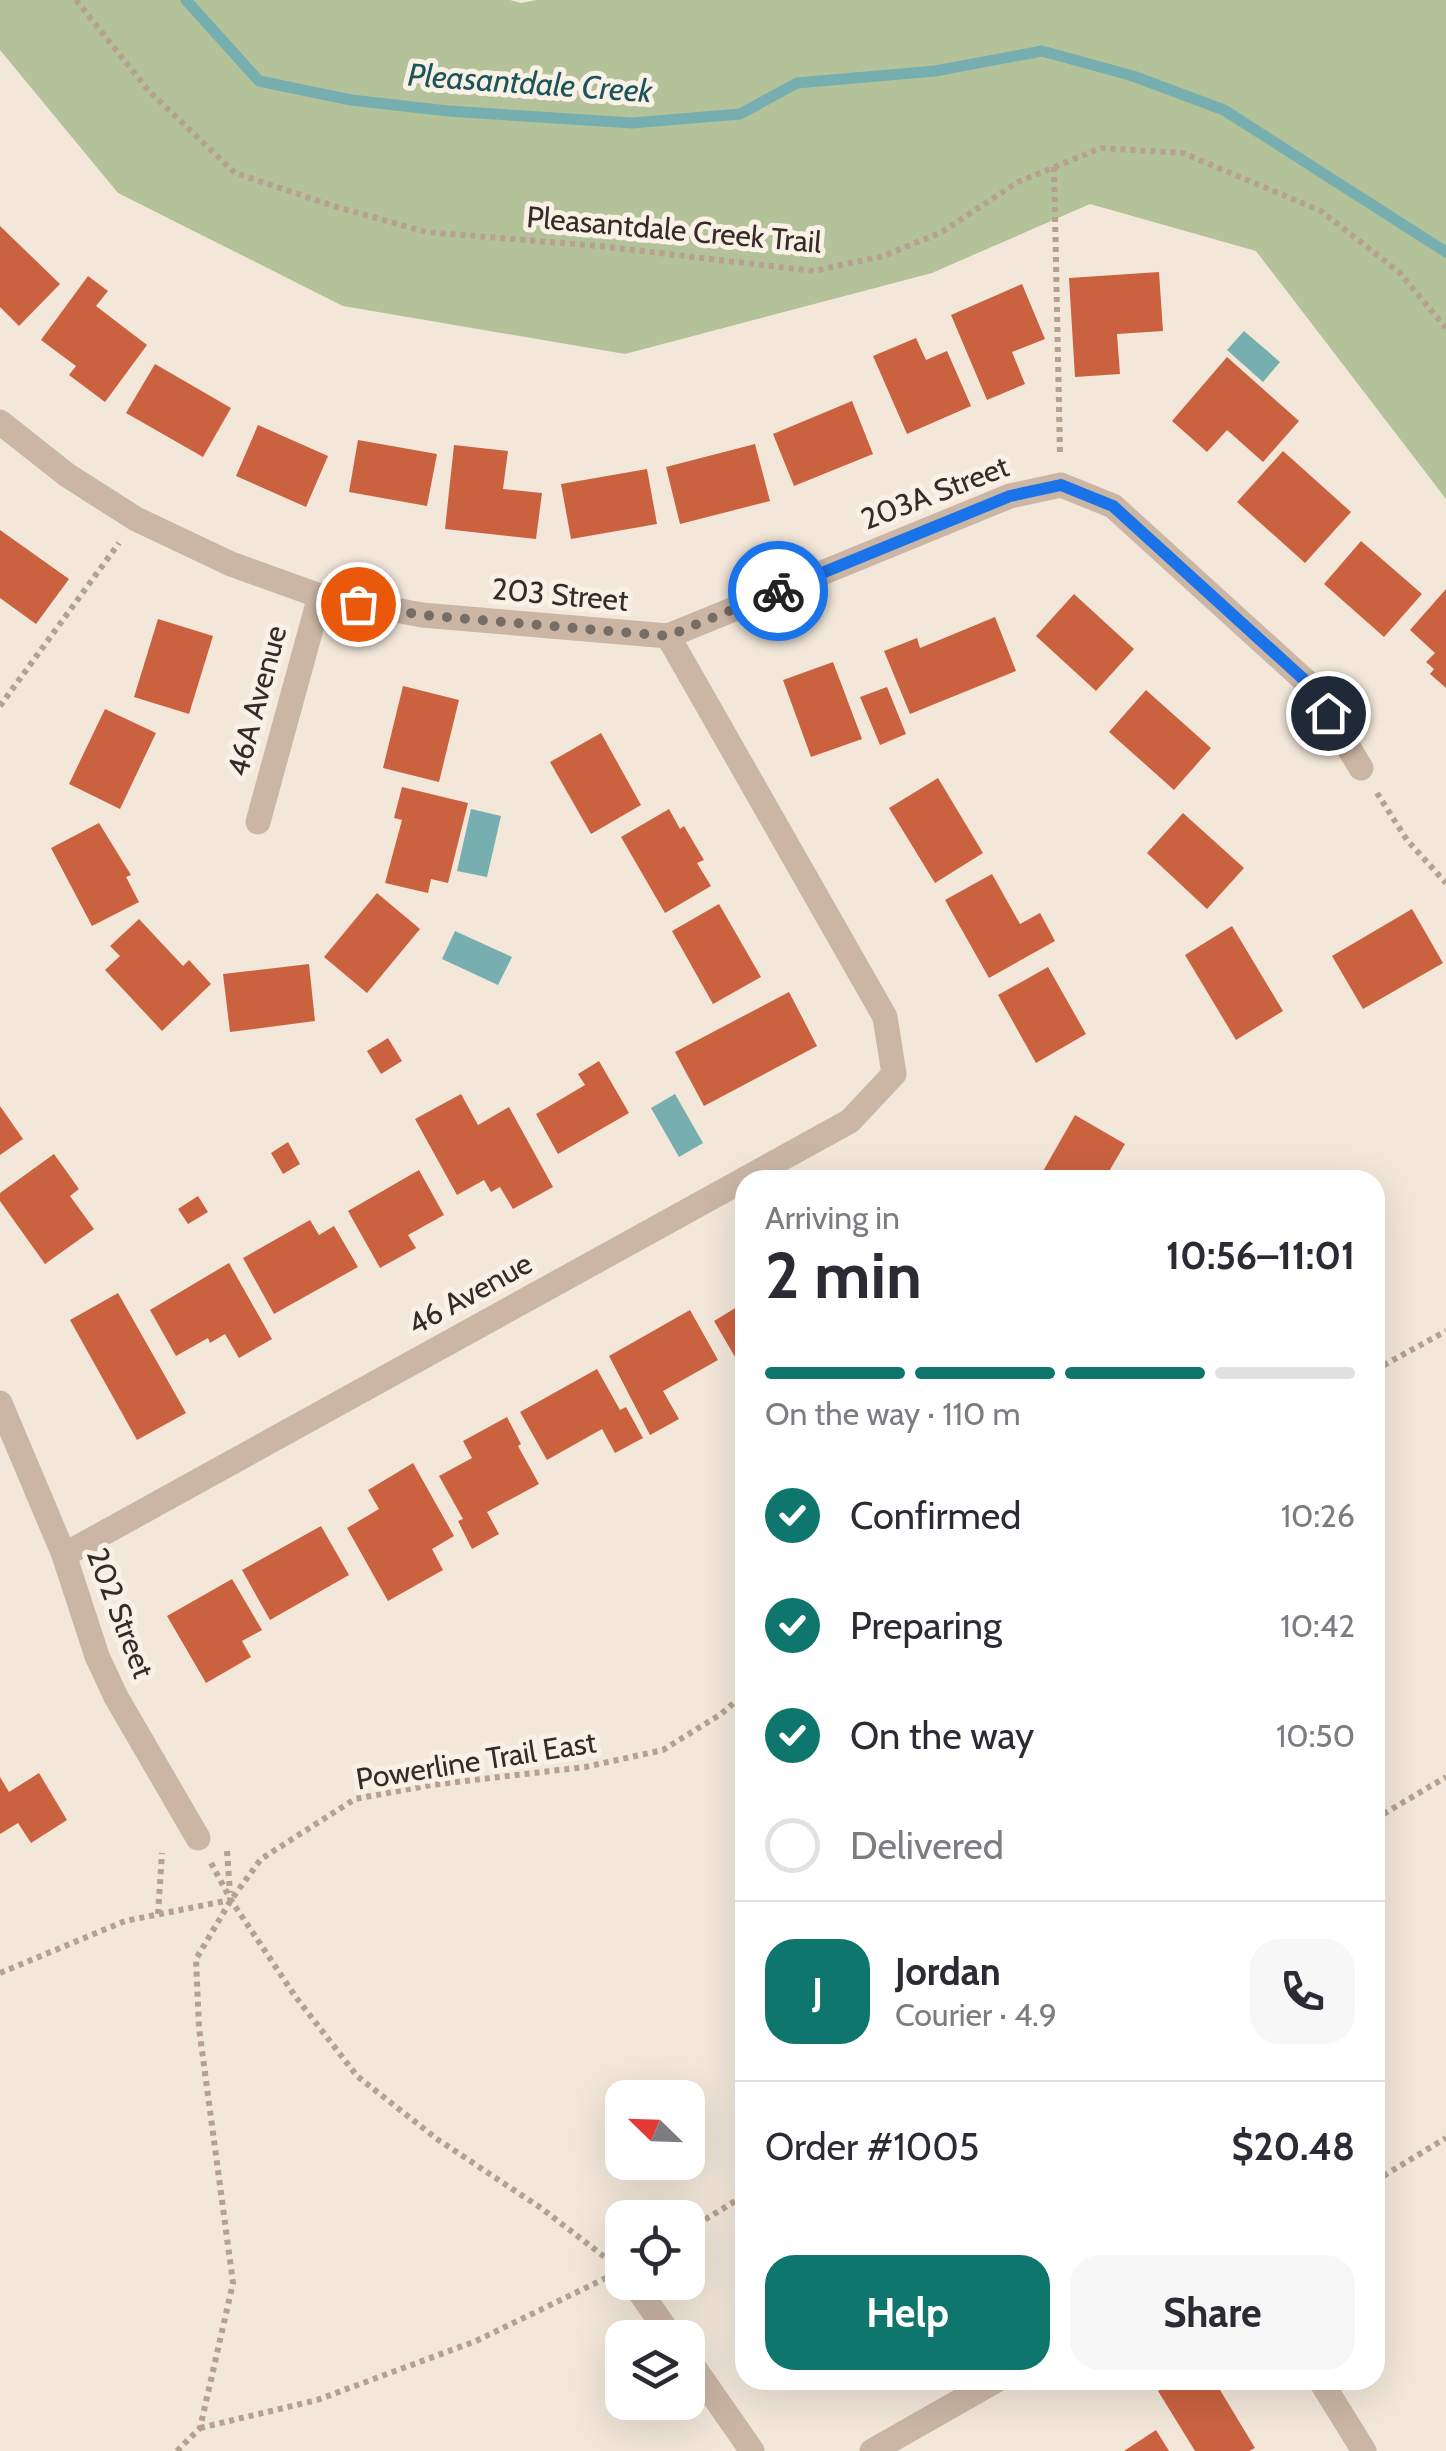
<!DOCTYPE html>
<meta charset="utf-8">
<style>
body{margin:0;font-family:Cabin,sans-serif;background:#f7f7f7;color:#2b2b33;height:100vh;display:flex;flex-direction:column;font-size:38px;white-space:nowrap}
*{box-sizing:border-box;margin:0}
p{font-size:32px;color:#7c7c81}
.icon{flex:none;width:55px;height:55px;fill:none;stroke:currentColor;stroke-width:2;stroke-linecap:round;stroke-linejoin:round}
.map{position:relative;flex:1;overflow:hidden}
.panel{position:absolute;left:735px;top:1170px;width:650px;height:1220px;display:flex;flex-direction:column;background:#fff;border-radius:30px;box-shadow:0 10px 40px #0002}
.panel>*{flex:none}
.needle{width:65px;rotate:293deg}
.fabs{position:absolute;left:605px;top:2080px;display:grid;gap:20px}
.fabs a{display:grid;place-items:center;width:100px;height:100px;border-radius:20px;background:#fff;box-shadow:0 10px 40px #0002;font-size:50px}
.pin{position:absolute;display:grid;place-items:center;width:85px;height:85px;color:#fff;margin:-42px;border:5px solid #fff;border-radius:50%;box-shadow:0 2px 10px #0007}
.courier{position:absolute;display:grid;place-items:center;width:100px;height:100px;margin:-50px;border:8px solid #1a73e8;border-radius:50%;background:#fff;color:#222;box-shadow:0 2px 12px #0007}
.summary em{font-style:normal;font-weight:700}
.summary div{display:flex;flex-direction:column-reverse}
.summary{display:flex;align-items:center;justify-content:space-between;height:170px;padding:0 30px}
h1{font-size:65px;font-weight:700;line-height:75px}
.bar{display:grid;grid-template-columns:repeat(4,1fr);gap:15px 10px;align-content:center;height:120px;padding:0 30px}
.bar i{height:12px;border-radius:8px;background:#e1e1e2}
.bar .on{background:#0f766e}
.bar p{grid-column:span 4}
.line{display:flex;align-items:center;gap:25px;padding:0 30px;border-top:2px solid #e1e1e2}
.line div{flex:1}
.round{display:grid;place-items:center;flex:none;width:105px;height:105px;border-radius:30px;background:#f7f7f7}
ol{padding:0 30px;list-style:none}
li{display:flex;align-items:center;gap:30px;height:110px}
li p{margin-inline-start:auto}
li .icon{padding:10px;border-radius:50%;background:#0f766e;color:#fff;stroke-width:4}
li:last-child{color:#7c7c81}
li i{width:55px;height:55px;border:5px solid #e1e1e2;border-radius:50%}
.button{display:flex;gap:20px;margin-top:auto;padding:20px 30px}
.button a{flex:1;height:115px;border-radius:30px;background:#0f766e;color:#fff;font-size:40px;font-weight:700;line-height:115px;text-align:center}
.button a+a{background:#f7f7f7;color:#2b2b33}
.map>svg:first-child{display:block}
.green{fill:#b4c299}
.water{fill:#77aeb0}
.lines{fill:none;stroke-linecap:round;stroke-linejoin:round}
.stream{stroke:#77aeb0;stroke-width:11}
.building{fill:#ca6240}
.path{stroke:#b6a08f;stroke-width:6;stroke-dasharray:5 5;stroke-linecap:butt}
.minor{stroke:#cbb6a5;stroke-width:25}
.done{stroke:#786d65;stroke-width:10;stroke-dasharray:0 18}
.route{stroke:#1a73e8;stroke-width:12}
.labels{text-anchor:middle;stroke-width:10;stroke-linejoin:round;paint-order:stroke}
.street-label{font-size:30px;fill:#362b27;stroke:#faf1e6}
.water-label{font-size:32px;font-style:italic;fill:#1b5459;stroke:#faf1e6}
</style>
<div class="map">
<svg width="1446" height="2451" viewBox="0 0 1446 2451">
<rect width="100%" height="100%" fill="#f2e7d9"/>
<polygon class="green" points="0,0 510,0 521,3 536,0 1446,0 1446,499 1256,251 1090,204 932,273 625,354 343,306 118,193 0,50"/>
<g class="water">
<polygon points="1244,331 1280,362 1263,382 1227,350"/>
<polygon points="471,809 501,816 487,877 457,871"/>
<polygon points="455,931 512,957 498,985 442,959"/>
<polygon points="675,1094 703,1143 679,1157 651,1108"/>
</g>
<g class="lines">
<polyline class="stream" points="186,0 259,81 351,100 448,111 632,123 740,114 797,83 935,71 1042,51 1133,76 1224,110 1446,252"/>
</g>
<g class="building">
<polygon points="0,226 60,284 19,326 0,307"/>
<polygon points="1159,272 1163,331 1117,334 1120,374 1075,377 1069,278"/>
<polygon points="88,276 108,291 96,306 147,345 105,402 69,375 76,366 41,340"/>
<polygon points="1022,284 1045,339 1012,352 1025,384 987,400 951,315"/>
<polygon points="916,338 926,360 947,351 971,406 907,434 873,356"/>
<polygon points="1227,357 1299,421 1263,462 1227,430 1207,452 1172,421"/>
<polygon points="155,364 231,408 203,457 126,413"/>
<polygon points="852,401 873,454 794,486 773,434"/>
<polygon points="258,425 328,456 306,507 236,476"/>
<polygon points="358,440 437,454 427,506 349,492"/>
<polygon points="755,444 770,501 680,524 666,467"/>
<polygon points="454,445 508,451 503,489 542,493 536,539 445,529"/>
<polygon points="1283,451 1351,512 1305,563 1237,502"/>
<polygon points="647,469 657,524 571,539 561,484"/>
<polygon points="0,530 69,579 36,624 0,598"/>
<polygon points="1361,541 1422,594 1384,637 1324,584"/>
<polygon points="1446,589 1446,688 1430,674 1434,669 1426,662 1435,653 1410,630"/>
<polygon points="1074,594 1134,649 1096,691 1036,636"/>
<polygon points="995,617 1016,671 910,714 884,651 917,638 920,648"/>
<polygon points="158,619 213,636 189,714 134,697"/>
<polygon points="833,662 862,739 811,757 783,680"/>
<polygon points="403,686 459,700 439,782 383,768"/>
<polygon points="887,687 906,734 880,745 860,697"/>
<polygon points="1146,690 1211,748 1174,790 1109,732"/>
<polygon points="105,709 156,733 120,809 69,784"/>
<polygon points="601,733 641,805 591,834 550,762"/>
<polygon points="938,778 983,853 935,883 889,808"/>
<polygon points="402,787 468,803 448,883 431,879 428,893 385,883 402,820 394,818"/>
<polygon points="669,809 680,829 684,826 704,860 697,863 711,886 665,913 621,837"/>
<polygon points="1183,813 1244,868 1207,909 1147,853"/>
<polygon points="99,823 131,875 126,877 139,902 92,926 51,848"/>
<polygon points="992,874 1020,924 1040,913 1055,941 989,978 945,900"/>
<polygon points="377,893 420,929 367,993 324,957"/>
<polygon points="719,904 761,977 713,1004 672,931"/>
<polygon points="1412,909 1443,963 1363,1009 1332,956"/>
<polygon points="139,919 183,966 189,960 211,984 162,1031 105,970 120,956 110,946"/>
<polygon points="1232,926 1283,1011 1236,1040 1185,955"/>
<polygon points="309,964 315,1021 230,1032 223,974"/>
<polygon points="1048,967 1086,1034 1036,1063 998,995"/>
<polygon points="789,992 817,1046 704,1106 675,1052"/>
<polygon points="388,1038 402,1061 381,1074 367,1051"/>
<polygon points="599,1061 629,1113 558,1154 536,1114 585,1085 578,1074"/>
<polygon points="461,1094 478,1125 509,1107 553,1187 513,1209 500,1187 491,1192 484,1180 457,1195 415,1119"/>
<polygon points="0,1106 23,1139 0,1155"/>
<polygon points="1075,1115 1125,1144 1104,1180 1038,1180"/>
<polygon points="288,1142 300,1164 283,1174 271,1153"/>
<polygon points="54,1154 79,1189 70,1196 94,1229 45,1264 0,1201 0,1193"/>
<polygon points="419,1170 444,1215 408,1235 416,1248 380,1268 348,1211"/>
<polygon points="198,1196 208,1212 188,1224 178,1209"/>
<polygon points="310,1220 319,1235 334,1226 358,1267 274,1314 243,1258"/>
<polygon points="229,1263 272,1339 239,1358 225,1334 210,1343 208,1338 176,1356 150,1310"/>
<polygon points="118,1293 186,1413 137,1440 70,1320"/>
<polygon points="745,1302 745,1374 714,1321"/>
<polygon points="690,1310 718,1360 663,1391 679,1419 650,1435 609,1356"/>
<polygon points="597,1369 620,1410 626,1407 643,1438 615,1453 602,1429 547,1460 520,1412"/>
<polygon points="507,1417 521,1444 518,1446 539,1484 487,1512 499,1534 472,1549 458,1521 463,1519 439,1476 472,1458 463,1441"/>
<polygon points="413,1463 454,1536 432,1549 443,1570 388,1601 347,1528 379,1509 368,1490"/>
<polygon points="321,1526 349,1575 270,1620 242,1570"/>
<polygon points="232,1579 262,1630 242,1641 251,1657 206,1683 167,1616"/>
<polygon points="39,1773 67,1820 31,1843 18,1823 0,1834 0,1777 9,1792"/>
<polygon points="1177,2380 1214,2380 1255,2448 1249,2451 1195,2451 1158,2391"/>
<polygon points="1156,2430 1169,2451 1124,2451"/>
</g>
<g class="lines">
<g class="path">
<polyline points="76,0 148,90 235,173 337,207 426,232 599,246 814,271 883,256 940,233 1018,182 1101,148 1183,153 1321,211 1399,272 1446,328"/>
<polyline points="1054,167 1060,454"/>
<polyline points="0,706 119,543"/>
<polyline points="1377,793 1407,840 1446,883"/>
<polyline points="1375,1370 1446,1331"/>
<polyline points="1375,1819 1446,1777"/>
<polyline points="227,1851 230,1893"/>
<polyline points="211,1863 231,1900 295,1996 357,2076 437,2139 541,2208 610,2261"/>
<polyline points="158,1914 162,1853"/>
<polyline points="0,1973 125,1921 230,1900"/>
<polyline points="1375,2181 1446,2138"/>
<polyline points="688,2230 745,2195"/>
<polyline points="200,2428 317,2400 476,2341 606,2278"/>
<polyline points="177,2451 200,2428 233,2283 199,2028 196,1959 231,1900 261,1859 355,1799 431,1785 585,1767 663,1750 721,1714 745,1693"/>
</g>
<g class="minor">
<polyline points="0,422 67,475 136,519 231,564 320,596 422,615 668,636 1010,496 1061,485 1113,506 1311,686 1361,768"/>
<polyline points="258,822 320,596"/>
<polyline points="0,1403 64,1555 97,1656 116,1697 198,1838"/>
<polyline points="64,1555 850,1121 894,1074 885,1017 668,636"/>
<polyline points="633,2282 672,2338"/>
<polyline points="688,2359 752,2451"/>
<polyline points="1320,2380 1364,2451"/>
<polyline points="872,2451 997,2380"/>
</g>
</g>
<g class="lines">
<polyline class="done" points="358,604 422,615 668,636 778,591"/>
<polyline class="route" points="778,591 1010,496 1061,485 1113,506 1311,686 1328,713"/>
</g>
<g class="labels">
<g class="street-label">
<text transform="translate(674 230) rotate(5)" y="10">Pleasantdale Creek Trail</text>
<text transform="translate(935 493) rotate(-21)" y="10">203A Street</text>
<text transform="translate(560 595) rotate(5)" y="10">203 Street</text>
<text transform="translate(257 701) rotate(-75)" y="10">46A Avenue</text>
<text transform="translate(470 1294) rotate(-29)" y="10">46 Avenue</text>
<text transform="translate(120 1613) rotate(69)" y="10">202 Street</text>
<text transform="translate(476 1761) rotate(-9)" y="10">Powerline Trail East</text>
</g>
<g class="water-label">
<text transform="translate(530 83) rotate(4)" y="11">Pleasantdale Creek</text>
</g>
</g>
</svg>
<div class="fabs">
<a><svg class="needle" viewBox="-14 -14 28 28"><path d="M0-13l5 13h-10z" fill="#e53935"/><path d="M0 13l5-13h-10z" fill="#7c7c81"/></svg></a>
<a><svg class="icon" aria-label="locate" viewBox="0 0 24 24"><circle cx="12" cy="12" r="6"/><path d="M12 2v4M12 18v4M2 12h4M18 12h4"/></svg></a>
<a><svg class="icon" aria-label="layers" viewBox="0 0 24 24"><path d="M12 4l9 5-9 5-9-5zM3 14l9 5 9-5"/></svg></a>
</div>
<div class="pin" style="left:358px;top:604px;background:#ea580c"><svg class="icon" aria-label="bag" viewBox="0 0 24 24"><path d="M5 8h14l-1 12H6zM9 8a3 3 0 0 1 6 0"/></svg></div>
<div class="pin" style="left:1328px;top:713px;background:#1f2937"><svg class="icon" aria-label="home" viewBox="0 0 24 24"><path d="M3 11l9-7 9 7M6 9v11h12V9"/></svg></div>
<div class="courier" style="left:778px;top:591px"><svg class="icon" aria-label="bike" viewBox="0 0 24 24"><circle cx="6" cy="16" r="4"/><circle cx="18" cy="16" r="4"/><path d="M6 16l4-8h5l3 8M10 8l3 8H6M13 5h3"/></svg></div>
<section class="panel">
<div class="summary"><div><h1>2 min</h1><p>Arriving in</p></div><em>10:56–11:01</em></div>
<div class="bar"><i class="on"></i><i class="on"></i><i class="on"></i><i></i><p>On the way · 110 m</p></div>
<ol>
<li><svg class="icon" aria-label="check" viewBox="0 0 24 24"><path d="M5 12l5 5 9-10"/></svg>Confirmed<p>10:26</p></li>
<li><svg class="icon" aria-label="check" viewBox="0 0 24 24"><path d="M5 12l5 5 9-10"/></svg>Preparing<p>10:42</p></li>
<li><svg class="icon" aria-label="check" viewBox="0 0 24 24"><path d="M5 12l5 5 9-10"/></svg>On the way<p>10:50</p></li>
<li><i></i>Delivered</li>
</ol>
<div class="line" style="height:180px"><b class="round" style="background:#0f766e;color:#fff">J</b><div><b>Jordan</b><p>Courier · 4.9</p></div><a class="round"><svg class="icon" aria-label="phone" viewBox="0 0 24 24"><path d="M5 4h4l2 5-3 2q2 4 5 5l2-3 5 2v4C11 20 4 13 5 4z"/></svg></a></div>
<div class="line" style="height:130px"><div>Order #1005</div><b>$20.48</b></div>
<div class="button"><a>Help</a><a>Share</a></div>
</section>
</div>
